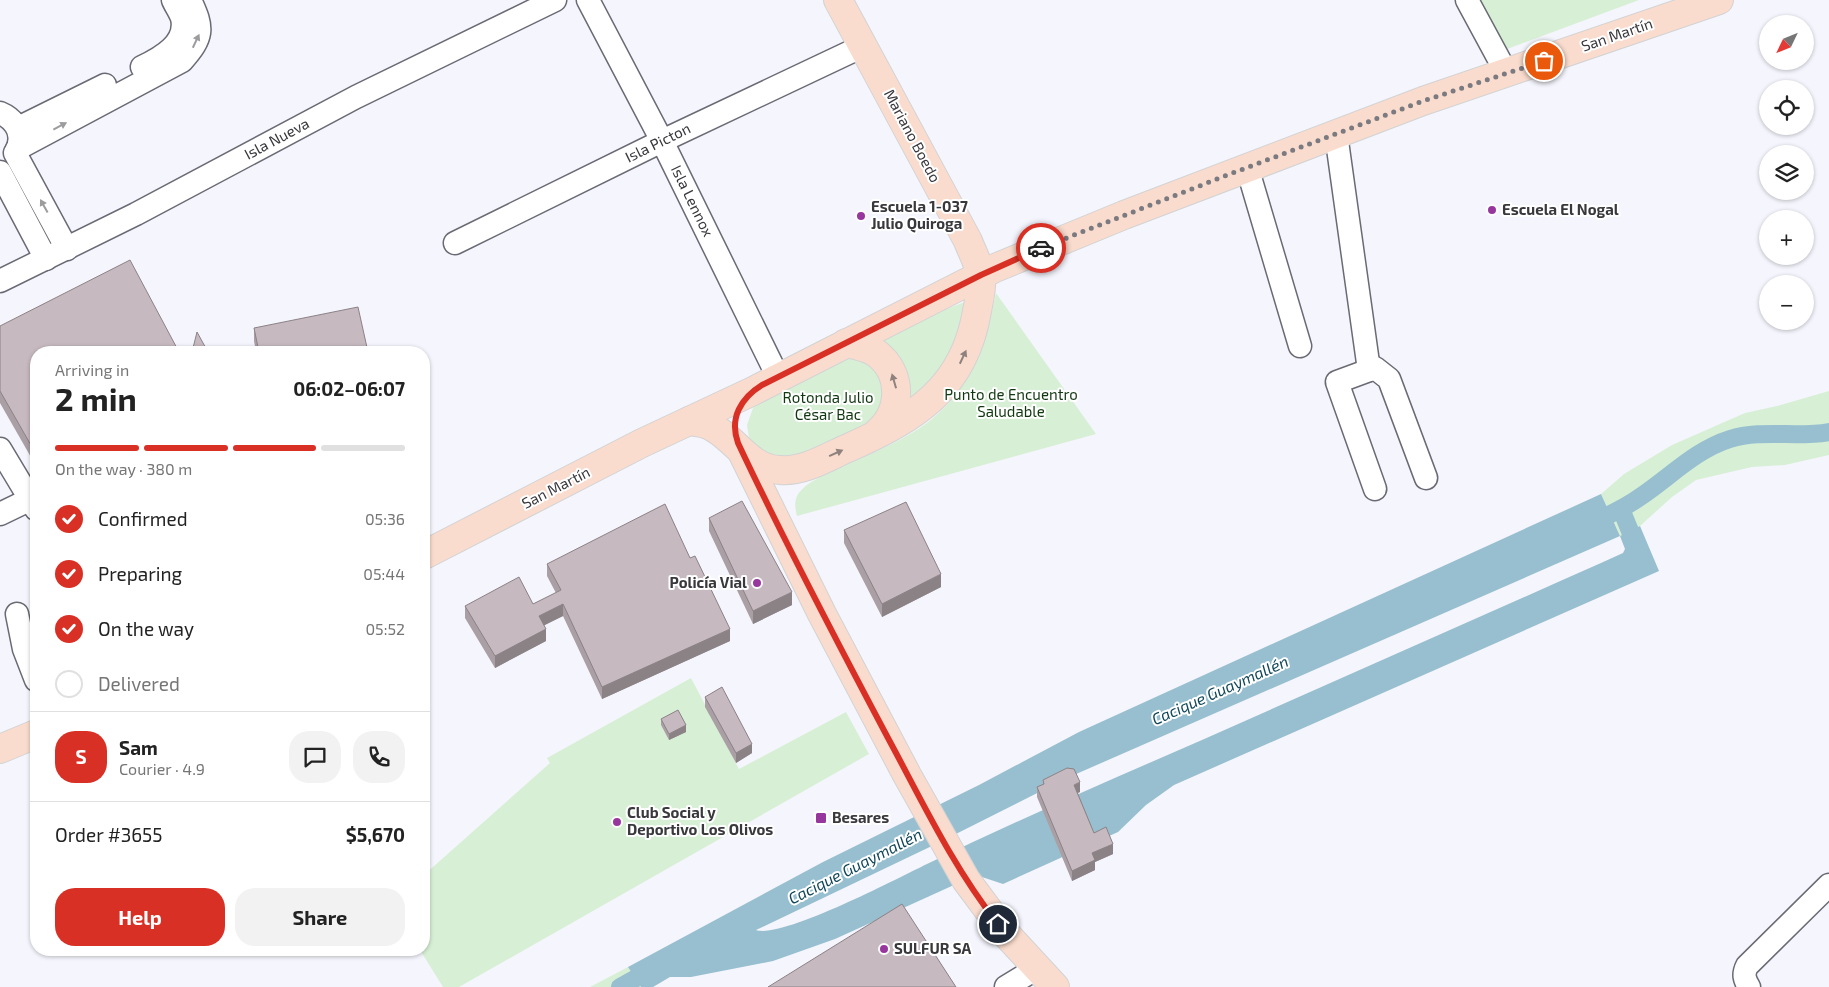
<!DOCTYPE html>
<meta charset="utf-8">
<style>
body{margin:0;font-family:"Exo 2",sans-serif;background:#f2f2f2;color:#222;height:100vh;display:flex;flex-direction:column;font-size:19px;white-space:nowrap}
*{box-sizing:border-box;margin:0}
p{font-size:16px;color:#767676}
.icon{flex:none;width:28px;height:28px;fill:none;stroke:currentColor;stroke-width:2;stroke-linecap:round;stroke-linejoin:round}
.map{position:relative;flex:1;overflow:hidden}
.sheet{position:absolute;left:30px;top:346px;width:400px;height:610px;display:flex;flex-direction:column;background:#fff;border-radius:20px;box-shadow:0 1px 4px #0004}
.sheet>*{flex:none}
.needle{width:32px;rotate:227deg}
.tools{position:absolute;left:1759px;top:15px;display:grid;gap:10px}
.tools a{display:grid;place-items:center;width:55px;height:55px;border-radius:50%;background:#fff;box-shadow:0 1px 4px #0004;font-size:25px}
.pin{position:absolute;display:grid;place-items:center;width:42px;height:42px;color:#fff;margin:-21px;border:2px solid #fff;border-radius:50%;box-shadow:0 1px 5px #0007}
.courier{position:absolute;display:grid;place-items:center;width:50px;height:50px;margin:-25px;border:4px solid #d93025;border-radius:50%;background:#fff;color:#222;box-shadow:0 1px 6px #0007}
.head em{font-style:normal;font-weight:700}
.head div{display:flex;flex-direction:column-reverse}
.head{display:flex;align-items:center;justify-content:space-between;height:85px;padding:0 25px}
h1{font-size:32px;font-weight:700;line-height:38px}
.bar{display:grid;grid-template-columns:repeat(4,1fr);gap:8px 5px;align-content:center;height:60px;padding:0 25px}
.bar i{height:6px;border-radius:4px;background:#e0e0e0}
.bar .on{background:#d93025}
.bar p{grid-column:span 4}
.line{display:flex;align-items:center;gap:12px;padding:0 25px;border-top:1px solid #e0e0e0}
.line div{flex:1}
.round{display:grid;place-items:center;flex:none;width:52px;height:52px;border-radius:20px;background:#f2f2f2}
ol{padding:0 25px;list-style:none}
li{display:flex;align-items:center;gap:15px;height:55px}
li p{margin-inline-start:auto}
li .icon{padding:5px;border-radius:50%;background:#d93025;color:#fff;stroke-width:4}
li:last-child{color:#767676}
li i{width:28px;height:28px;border:2px solid #e0e0e0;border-radius:50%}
.primary-button{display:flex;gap:10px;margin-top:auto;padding:10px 25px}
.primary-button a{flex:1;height:58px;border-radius:20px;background:#d93025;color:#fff;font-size:20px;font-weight:700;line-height:58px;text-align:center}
.primary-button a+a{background:#f2f2f2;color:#222}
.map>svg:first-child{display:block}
.green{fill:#d7f0d5}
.water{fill:#97bfcf;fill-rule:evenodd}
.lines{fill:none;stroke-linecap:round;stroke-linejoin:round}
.canal{stroke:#97bfcf;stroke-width:18}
.minor-casing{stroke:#6a6a75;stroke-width:25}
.major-casing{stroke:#d3d3d4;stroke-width:30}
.minor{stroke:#fff;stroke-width:22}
.major{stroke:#f9dccd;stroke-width:28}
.wall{fill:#aa9fa4}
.shaded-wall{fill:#8b8286}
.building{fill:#c6b9bf;stroke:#8b8286}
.oneway{fill:#9c9c9e}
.oneway2{fill:#8f827e}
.done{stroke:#7a7a80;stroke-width:5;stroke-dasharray:0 9}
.route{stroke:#d93025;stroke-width:6}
.poi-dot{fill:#97369d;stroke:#fff;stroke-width:2}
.labels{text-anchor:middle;stroke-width:4;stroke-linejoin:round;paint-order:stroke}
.street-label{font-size:15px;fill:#38383d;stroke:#fff}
.poi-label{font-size:15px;font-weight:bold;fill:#38383d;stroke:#fff;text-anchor:start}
.park-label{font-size:15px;fill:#103710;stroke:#fff}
.water-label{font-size:16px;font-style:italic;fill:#104659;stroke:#fff}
</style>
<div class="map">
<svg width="1829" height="987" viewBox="0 0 1829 987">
<rect width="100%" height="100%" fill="#f5f5fd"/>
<g class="green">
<polygon points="1480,0 1639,0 1507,49"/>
<path d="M996,293L1096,434L797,516C795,508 794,501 798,494C807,481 827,474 840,468C875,451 915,437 943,409C974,379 988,334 996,293Z"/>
<polygon points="965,302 963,340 912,406 879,339 941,311"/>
<polygon points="858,354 880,375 886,396 870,429 779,462 753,445 749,438 747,425 753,408 757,403 825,363"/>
<polygon points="1829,391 1829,455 1785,465 1752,467 1696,480 1672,497 1640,526 1620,536 1601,494 1624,474 1672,445 1745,413 1777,406"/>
<polygon points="691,678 739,769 846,712 869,754 459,987 443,987 420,950 424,950 424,875 550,763 547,758"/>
<polygon points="628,967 641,987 590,987"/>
</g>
<path class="water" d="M1601,494L1620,536L1640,526L1659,571L1174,785L1146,805L1118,832L1003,884L976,875L835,939L773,961L691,977H670L653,987H641L628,967L823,862L979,785L1079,732ZM1620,536L1625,549L1623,553L1601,563C1468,622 1335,681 1202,740C1110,780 1018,820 927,864C898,878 782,939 756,930L936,844L1067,778Z"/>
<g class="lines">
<g class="canal">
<polyline points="1621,509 1639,553"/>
<path d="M1590,524C1607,516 1625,508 1640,497C1670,477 1695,450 1730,439C1762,429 1797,438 1829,432"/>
<polyline points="620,987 656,967"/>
</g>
<defs>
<g id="minor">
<polyline points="588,0 662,141 778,377"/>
<polyline points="1467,0 1507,74"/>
<path d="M142,67C161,58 188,43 182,18C180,12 175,5 173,0"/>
<path d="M0,113C12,118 22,129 19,143"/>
<polyline points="18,128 105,85"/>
<polyline points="1336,134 1369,370"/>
<path d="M17,149L182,61C203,37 204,29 190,0"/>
<polyline points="15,153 67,249"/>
<polyline points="1247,167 1300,346"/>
<polyline points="0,172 46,259"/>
<polyline points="455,243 662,141 863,46"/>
<polyline points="0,281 136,214 356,97 555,0"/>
<polyline points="0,449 36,509"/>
<polyline points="1375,489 1337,382 1375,368 1389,379 1426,478"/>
<polyline points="0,514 31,499"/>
<polyline points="17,614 24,649 36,680"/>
<polyline points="1006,987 1037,968"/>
<path d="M1749,987C1744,979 1743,974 1747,966L1829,885"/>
</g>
<g id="major">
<path d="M846,343C856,345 867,347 876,353C903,373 902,411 878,432"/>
<path d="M689,421C697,422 707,423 714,428C738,442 750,469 780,470C804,472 827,457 848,448C915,418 964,389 977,311C979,300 983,285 980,273C978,262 972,252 968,241L838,0"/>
<polyline points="742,452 822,614 907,775 966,880 1007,935 1055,987"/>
<polyline points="424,555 642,443 751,392 995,268 1124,215 1423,101 1719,0"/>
<polyline points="0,749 36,734"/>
</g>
</defs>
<use href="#minor" class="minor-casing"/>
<use href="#major" class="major-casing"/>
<use href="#minor" class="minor"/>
<use href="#major" class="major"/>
</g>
<g class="wall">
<polygon points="0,326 36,352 36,466 0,403"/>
<polygon points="254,328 368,352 256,352 254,341"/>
<polygon points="709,518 792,605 753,624 709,531"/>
<polygon points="844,530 941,587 882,617 844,543"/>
<polygon points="547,564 730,641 602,699 563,616 544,625 546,641 495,668 465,618 465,606 533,604 556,593 547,576"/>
<polygon points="705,697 752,753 736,763 705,707"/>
<polygon points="661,719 686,732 669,740 661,725"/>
<polygon points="1043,780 1080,792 1078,793 1094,833 1113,854 1095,862 1095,870 1072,881 1037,797 1037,787 1043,785"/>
</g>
<g class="shaded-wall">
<polygon points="941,574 941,587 882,617 882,604"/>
<polygon points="792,592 792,605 753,624 753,611"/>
<polygon points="563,604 563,616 539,628 539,616"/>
<polygon points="546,629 546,641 495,668 495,656"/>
<polygon points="730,629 730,641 602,699 602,687"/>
<polygon points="686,725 686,732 669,740 669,734"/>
<polygon points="752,744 752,753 736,763 736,753"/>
<polygon points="1080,782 1080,792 1074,794 1074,785"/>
<polygon points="1113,844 1113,854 1095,862 1095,870 1072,881 1072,871 1092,853"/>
</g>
<g class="building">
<polygon points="130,260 179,352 36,352 36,454 0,391 0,326"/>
<polygon points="358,307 368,352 259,352 254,328"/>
<polygon points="197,332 208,352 192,352"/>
<polygon points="742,501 792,592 753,611 709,518"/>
<polygon points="906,502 941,574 882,604 844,530"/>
<polygon points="665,504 690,558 695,556 730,629 602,687 563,604 539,616 546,629 495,656 465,606 519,577 533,604 561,590 547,564"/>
<polygon points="722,687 752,744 736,753 705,697"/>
<polygon points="678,710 686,725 669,734 661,719"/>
<polygon points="1067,768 1074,769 1080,782 1074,785 1094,833 1106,827 1113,844 1092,853 1095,860 1072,871 1037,787 1044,784 1043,780"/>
<polygon points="902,904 956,987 768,987"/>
</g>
<defs><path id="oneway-solid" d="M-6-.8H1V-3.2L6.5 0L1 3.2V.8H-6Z" transform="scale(1.25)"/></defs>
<g class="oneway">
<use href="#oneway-solid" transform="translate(196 41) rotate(-65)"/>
<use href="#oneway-solid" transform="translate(60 126) rotate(-28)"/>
<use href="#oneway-solid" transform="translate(44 206) rotate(-119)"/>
</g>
<g class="oneway2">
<use href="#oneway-solid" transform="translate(963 357) rotate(-65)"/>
<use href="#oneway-solid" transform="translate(894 381) rotate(-106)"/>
<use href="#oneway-solid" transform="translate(836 453) rotate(-24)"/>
</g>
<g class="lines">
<polyline class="done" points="1041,248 1230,174 1423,101 1544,61"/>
<path class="route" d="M998,924C953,867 922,801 888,738C836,640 785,543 738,443C729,418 741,398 762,385L981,275L1041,248"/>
</g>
<g class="poi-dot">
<circle cx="1492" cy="210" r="5"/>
<circle cx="861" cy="216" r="5"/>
<circle cx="757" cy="583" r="5"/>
<rect x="815" y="812" width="12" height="12" rx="2.5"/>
<circle cx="617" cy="822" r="5"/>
<circle cx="884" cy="949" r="5"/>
</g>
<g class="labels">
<g class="street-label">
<text transform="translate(1617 35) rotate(-19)" y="5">San Martín</text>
<text transform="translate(912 136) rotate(62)" y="5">Mariano Boedo</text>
<text transform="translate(277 139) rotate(-28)" y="5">Isla Nueva</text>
<text transform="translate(658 143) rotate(-26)" y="5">Isla Picton</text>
<text transform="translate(692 201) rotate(64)" y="5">Isla Lennox</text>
<text transform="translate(556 488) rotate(-27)" y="5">San Martín</text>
</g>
<g class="poi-label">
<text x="871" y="212">Escuela 1-037<tspan x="871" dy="17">Julio Quiroga</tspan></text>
<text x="1502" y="215">Escuela El Nogal</text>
<text x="747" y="588" text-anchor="end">Policía Vial</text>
<text x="627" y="818">Club Social y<tspan x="627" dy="17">Deportivo Los Olivos</tspan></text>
<text x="832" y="823">Besares</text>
<text x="894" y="954">SULFUR SA</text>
</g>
<g class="park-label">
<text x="1011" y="400">Punto de Encuentro<tspan x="1011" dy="17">Saludable</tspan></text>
<text x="828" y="403">Rotonda Julio<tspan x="828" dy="17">César Bac</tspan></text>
</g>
<g class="water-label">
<text transform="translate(1220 690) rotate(-24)" y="6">Cacique Guaymallén</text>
<text transform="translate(855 866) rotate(-27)" y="6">Cacique Guaymallén</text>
</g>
</g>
</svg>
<div class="tools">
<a><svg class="needle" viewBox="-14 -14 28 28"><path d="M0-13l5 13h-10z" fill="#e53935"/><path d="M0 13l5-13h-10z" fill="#767676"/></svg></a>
<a><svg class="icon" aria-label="locate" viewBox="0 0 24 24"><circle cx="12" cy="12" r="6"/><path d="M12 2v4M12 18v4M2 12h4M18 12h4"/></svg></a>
<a><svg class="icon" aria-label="layers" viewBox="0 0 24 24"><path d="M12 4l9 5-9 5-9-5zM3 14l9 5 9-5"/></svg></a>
<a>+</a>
<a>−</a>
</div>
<div class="pin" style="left:1544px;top:61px;background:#ea580c"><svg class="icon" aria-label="bag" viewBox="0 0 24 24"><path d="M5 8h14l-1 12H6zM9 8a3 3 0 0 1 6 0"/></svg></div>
<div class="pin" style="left:998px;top:924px;background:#1f2937"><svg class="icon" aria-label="home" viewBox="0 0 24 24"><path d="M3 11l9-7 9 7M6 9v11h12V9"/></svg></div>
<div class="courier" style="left:1041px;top:248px"><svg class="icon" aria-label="car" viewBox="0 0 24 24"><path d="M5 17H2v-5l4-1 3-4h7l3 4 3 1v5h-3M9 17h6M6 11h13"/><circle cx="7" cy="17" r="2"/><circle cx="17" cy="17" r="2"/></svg></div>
<section class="sheet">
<div class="head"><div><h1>2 min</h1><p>Arriving in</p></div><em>06:02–06:07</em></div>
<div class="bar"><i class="on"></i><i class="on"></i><i class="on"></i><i></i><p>On the way · 380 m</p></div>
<ol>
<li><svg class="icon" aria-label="check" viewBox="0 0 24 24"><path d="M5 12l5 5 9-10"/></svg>Confirmed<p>05:36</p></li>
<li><svg class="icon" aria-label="check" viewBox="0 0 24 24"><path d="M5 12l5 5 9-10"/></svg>Preparing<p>05:44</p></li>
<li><svg class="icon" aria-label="check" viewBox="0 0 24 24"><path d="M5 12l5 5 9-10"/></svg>On the way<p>05:52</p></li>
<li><i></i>Delivered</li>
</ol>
<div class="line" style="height:90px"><b class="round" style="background:#d93025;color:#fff">S</b><div><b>Sam</b><p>Courier · 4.9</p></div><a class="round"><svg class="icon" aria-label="chat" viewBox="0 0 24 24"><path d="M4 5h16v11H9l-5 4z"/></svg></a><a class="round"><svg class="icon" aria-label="phone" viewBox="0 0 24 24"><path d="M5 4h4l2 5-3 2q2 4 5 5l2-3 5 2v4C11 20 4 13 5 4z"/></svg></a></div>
<div class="line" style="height:65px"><div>Order #3655</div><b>$5,670</b></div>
<div class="primary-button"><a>Help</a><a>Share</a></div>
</section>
</div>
